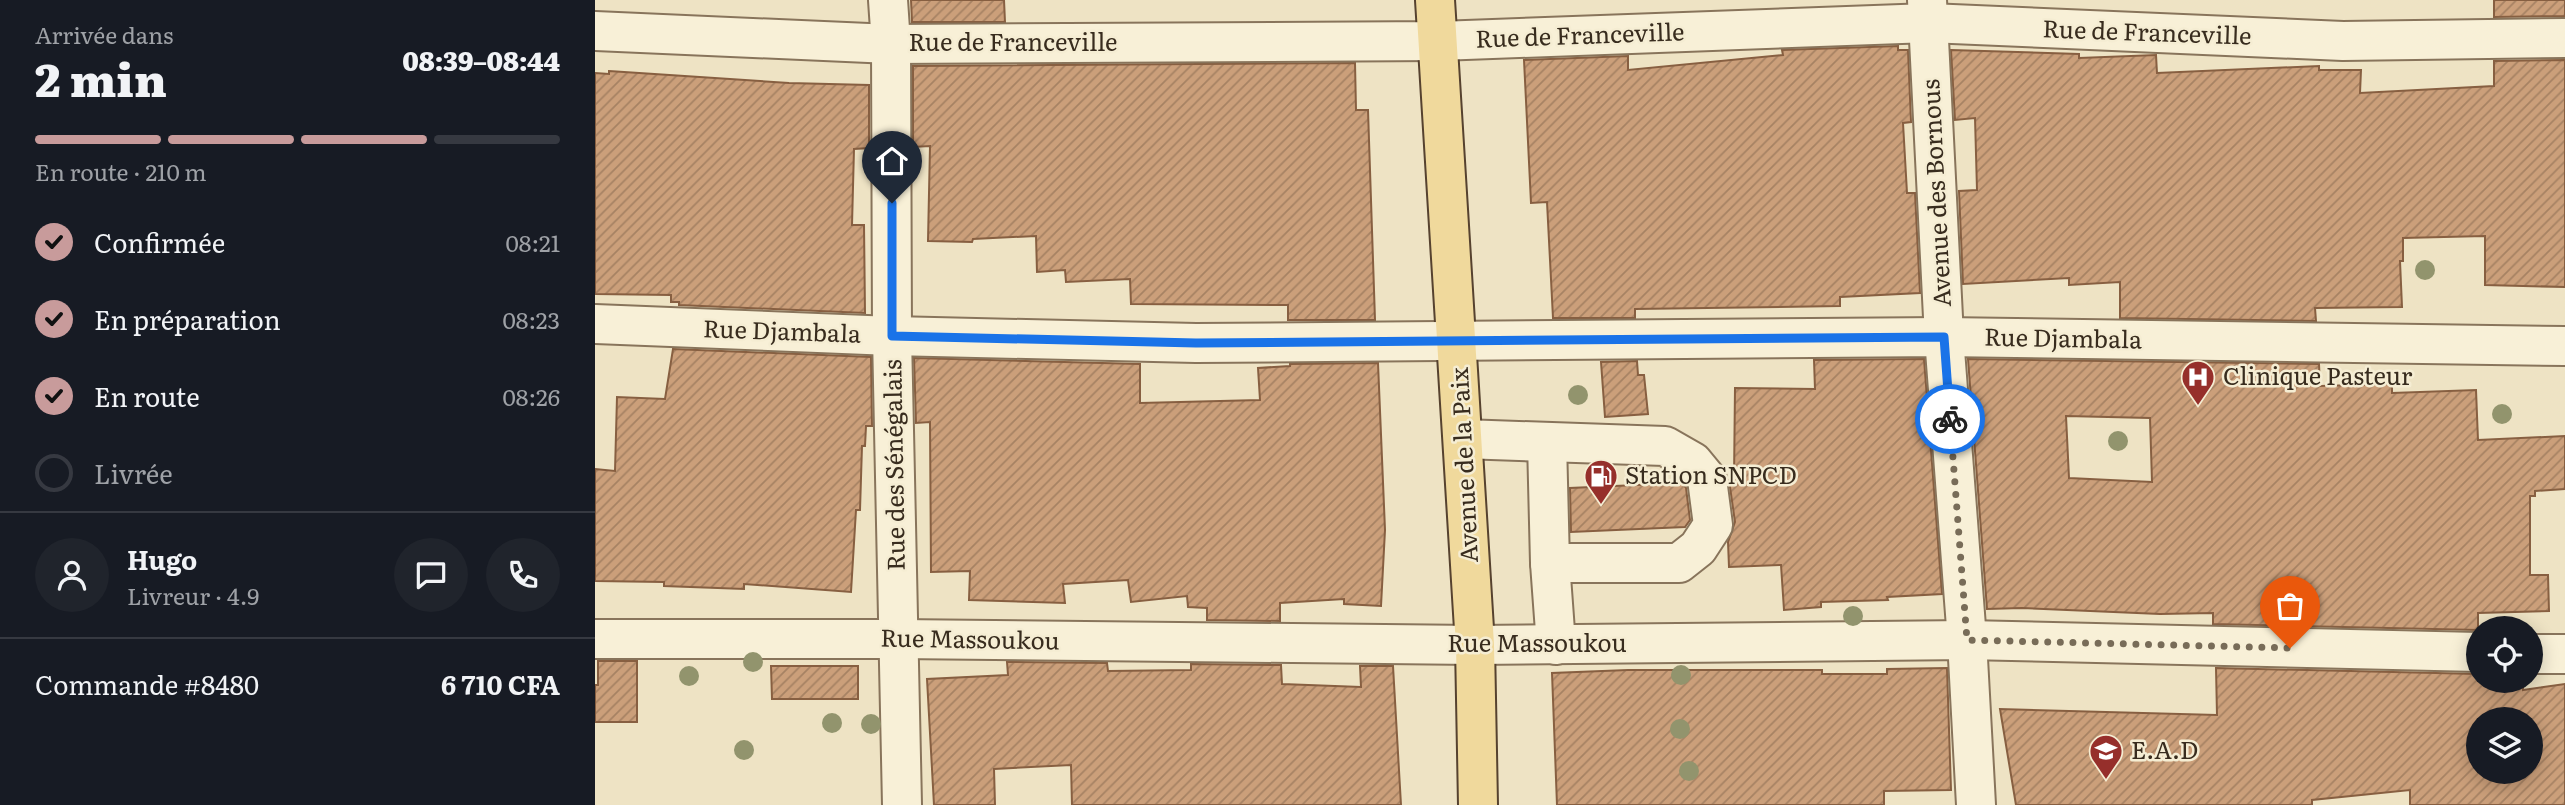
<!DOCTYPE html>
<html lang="fr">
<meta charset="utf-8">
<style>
body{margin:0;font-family:Literata,serif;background:#20242c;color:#f1f3f6;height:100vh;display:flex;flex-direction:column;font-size:26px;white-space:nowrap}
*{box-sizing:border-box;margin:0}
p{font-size:23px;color:#9ea1a6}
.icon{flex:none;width:38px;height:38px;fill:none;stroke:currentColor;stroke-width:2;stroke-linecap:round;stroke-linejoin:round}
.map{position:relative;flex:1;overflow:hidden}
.panel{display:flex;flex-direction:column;background:#171b24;width:595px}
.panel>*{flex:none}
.controls{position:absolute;left:1871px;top:616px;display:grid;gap:14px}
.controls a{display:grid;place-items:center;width:77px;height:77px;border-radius:50%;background:#171b24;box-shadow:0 4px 18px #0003;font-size:35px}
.pin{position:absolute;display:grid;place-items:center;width:60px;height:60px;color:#fff;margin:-72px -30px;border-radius:50% 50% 50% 0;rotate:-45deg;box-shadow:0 0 7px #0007}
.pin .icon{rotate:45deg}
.courier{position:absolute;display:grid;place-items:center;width:70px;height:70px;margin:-35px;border:5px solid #1a73e8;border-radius:50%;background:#fff;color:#222;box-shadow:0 2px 9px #0007}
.headline em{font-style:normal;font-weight:800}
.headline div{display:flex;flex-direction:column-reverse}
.headline{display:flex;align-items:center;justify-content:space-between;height:119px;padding:0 35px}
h1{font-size:46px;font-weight:800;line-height:52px}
.bar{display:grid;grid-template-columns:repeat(4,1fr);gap:10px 7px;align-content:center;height:84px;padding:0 35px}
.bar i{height:9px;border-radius:5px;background:#363941}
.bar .current{background:#c89b9b}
.bar p{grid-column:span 4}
.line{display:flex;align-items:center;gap:18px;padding:0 35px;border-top:2px solid #363941}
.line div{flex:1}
.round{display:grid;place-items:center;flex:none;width:74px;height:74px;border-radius:37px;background:#20242c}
ol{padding:0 35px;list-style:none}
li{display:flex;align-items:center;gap:21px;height:77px}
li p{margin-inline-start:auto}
li .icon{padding:7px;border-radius:50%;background:#c89b9b;color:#111;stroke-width:4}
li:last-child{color:#9ea1a6}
li i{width:38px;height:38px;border:4px solid #363941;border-radius:50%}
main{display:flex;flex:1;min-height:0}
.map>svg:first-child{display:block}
.building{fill:url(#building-hatch);stroke:#875f41;stroke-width:2;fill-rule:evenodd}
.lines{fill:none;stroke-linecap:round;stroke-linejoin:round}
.minor-casing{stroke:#88745b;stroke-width:42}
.major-casing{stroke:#56422f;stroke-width:42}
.minor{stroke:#f8f0d7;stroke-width:38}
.major{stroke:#f0d99c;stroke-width:38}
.tree{fill:#92946d}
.done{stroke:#786c58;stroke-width:7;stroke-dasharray:0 12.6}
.route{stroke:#1a73e8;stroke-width:9}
.labels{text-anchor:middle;stroke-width:5;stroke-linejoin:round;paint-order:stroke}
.street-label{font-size:24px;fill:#382c1e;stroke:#f5edd3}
.poi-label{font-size:24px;fill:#382c1e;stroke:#f5edd3;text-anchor:start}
</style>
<main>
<section class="panel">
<div class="headline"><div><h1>2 min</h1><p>Arrivée dans</p></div><em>08:39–08:44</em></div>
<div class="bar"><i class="current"></i><i class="current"></i><i class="current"></i><i></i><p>En route · 210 m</p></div>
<ol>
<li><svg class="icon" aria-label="check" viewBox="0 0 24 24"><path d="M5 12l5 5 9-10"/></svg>Confirmée<p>08:21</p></li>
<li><svg class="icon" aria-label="check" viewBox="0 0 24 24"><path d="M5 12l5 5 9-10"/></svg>En préparation<p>08:23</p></li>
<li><svg class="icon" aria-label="check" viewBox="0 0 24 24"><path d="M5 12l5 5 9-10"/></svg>En route<p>08:26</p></li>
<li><i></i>Livrée</li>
</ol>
<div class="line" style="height:126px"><a class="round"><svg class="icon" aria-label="person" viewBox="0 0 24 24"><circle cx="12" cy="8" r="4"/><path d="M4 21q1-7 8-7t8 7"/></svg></a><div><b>Hugo</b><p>Livreur · 4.9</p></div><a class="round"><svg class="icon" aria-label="chat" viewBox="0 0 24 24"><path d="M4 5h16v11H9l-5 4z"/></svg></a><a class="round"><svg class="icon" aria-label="phone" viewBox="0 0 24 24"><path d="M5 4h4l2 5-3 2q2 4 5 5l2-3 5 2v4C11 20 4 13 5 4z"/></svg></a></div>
<div class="line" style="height:91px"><div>Commande #8480</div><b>6 710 CFA</b></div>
</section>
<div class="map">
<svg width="1970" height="805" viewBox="0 0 1970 805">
<defs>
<pattern id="building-hatch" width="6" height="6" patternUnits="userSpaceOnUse" patternTransform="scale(1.75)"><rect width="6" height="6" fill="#cb9f7a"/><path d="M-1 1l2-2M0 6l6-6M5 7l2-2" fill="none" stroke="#a68263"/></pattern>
</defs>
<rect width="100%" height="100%" fill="#eee3c4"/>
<g class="building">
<polygon points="316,0 409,0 410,22 317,22"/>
<polygon points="1899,0 1970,0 1970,16 1899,17"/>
<polygon points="1303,46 1303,50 1313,50 1316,122 1308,123 1312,193 1320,193 1325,293 1245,297 1245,306 1040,309 1040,318 958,318 952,202 936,203 929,60 1033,56 1033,70 1188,55 1187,50"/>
<polygon points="1356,50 1484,54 1484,58 1561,55 1562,73 1724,66 1724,70 1766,70 1765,93 1899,86 1899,61 1970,60 1970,287 1890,285 1890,236 1808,238 1808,261 1805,261 1807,307 1720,308 1721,321 1525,318 1525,282 1474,285 1474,278 1368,284 1364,191 1382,190 1380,118 1360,120"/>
<polygon points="760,63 761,110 773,110 780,320 693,320 693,305 536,304 535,279 471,282 470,270 442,272 441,236 378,239 377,242 333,241 335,146 318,147 318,66"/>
<polygon points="14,71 194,83 274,85 274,148 259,149 257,225 269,225 270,313 84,305 84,302 76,302 76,295 0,294 0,73 14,74"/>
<polygon points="78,349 276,357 277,426 271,426 270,446 267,446 265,510 261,510 256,592 149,584 149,589 69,586 69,582 0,581 0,469 20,471 22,397 70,399"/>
<polygon points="319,358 545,364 545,403 665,400 663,368 695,366 695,364 783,363 790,530 786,606 749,604 749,599 685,603 685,621 612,620 612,608 593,607 592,596 536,602 533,580 468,584 470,603 374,600 375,571 336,572 335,422 321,423"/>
<polygon points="1329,359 1347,594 1292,597 1293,600 1226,602 1226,607 1189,610 1186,565 1134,567 1133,542 1140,522 1134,480 1139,480 1140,388 1220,389 1219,360"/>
<path d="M1373,359L1724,364L1725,386L1797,384V393L1881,390L1883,440L1970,436V489L1940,491V496H1935V575H1953L1954,611L1883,613V630L1618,624V613L1565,614L1427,608L1392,609ZM1471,416L1555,418L1557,482L1474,478Z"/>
<polygon points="1042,361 1043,375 1049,375 1053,414 1010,417 1006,362"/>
<polygon points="1087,483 1091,488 1095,520 1090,527 976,532 975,488"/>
<polygon points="3,661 42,661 42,722 0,722 0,685 3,685"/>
<polygon points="412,662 512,663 513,671 596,670 596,664 686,665 687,684 766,687 765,666 798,666 806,805 477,805 476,765 399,769 400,805 339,805 332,679 413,675"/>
<polygon points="176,666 263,666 263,699 177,699"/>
<polygon points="1352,668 1356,790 1289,791 1289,805 962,805 957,673 1033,670 1227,670 1227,674 1292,674 1292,669"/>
<path d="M1621,668L1883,674V681H1928V690L1970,684V805H1815V790L1717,800V805H1421L1405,709L1622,715ZM1883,719H1936V772H1883Z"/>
</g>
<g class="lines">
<defs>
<g id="minor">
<polyline points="293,0 296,44 297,336 307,805"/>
<polyline points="1332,0 1349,337 1372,640 1381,805"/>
<polyline points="0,31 296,44 844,41 1334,23 1748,41 1970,38"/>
<polyline points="0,324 297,336 601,343 1349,337 1970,346"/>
<polyline points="868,439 1070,446 1098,462 1112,479 1118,525 1103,548 1084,563 955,563"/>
<polyline points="952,442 955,563 961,645"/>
<polyline points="0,639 303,639 880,645 1372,640 1883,652"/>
<polyline points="1936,654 1970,654"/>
</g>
<polyline id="major" points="840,0 880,645 883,805"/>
</defs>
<use href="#minor" class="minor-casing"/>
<use href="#major" class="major-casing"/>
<use href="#minor" class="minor"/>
<use href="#major" class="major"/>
</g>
<g class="tree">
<circle cx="1830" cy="270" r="10"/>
<circle cx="983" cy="395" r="10"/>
<circle cx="1907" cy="414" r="10"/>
<circle cx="1523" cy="441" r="10"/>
<circle cx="1258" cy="616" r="10"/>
<circle cx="158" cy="662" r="10"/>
<circle cx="1086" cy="675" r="10"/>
<circle cx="94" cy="676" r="10"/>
<circle cx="237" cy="723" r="10"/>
<circle cx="276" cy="724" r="10"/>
<circle cx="1085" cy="729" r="10"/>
<circle cx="149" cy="750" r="10"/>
<circle cx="1094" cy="771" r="10"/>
</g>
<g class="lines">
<polyline class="done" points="1355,419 1372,640 1695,648"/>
<polyline class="route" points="297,203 297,336 601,343 1349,337 1355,419"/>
</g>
<defs>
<symbol id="hospital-pin" viewBox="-11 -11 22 30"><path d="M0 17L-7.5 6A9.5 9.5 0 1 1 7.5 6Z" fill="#962f2b" stroke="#f5edd3"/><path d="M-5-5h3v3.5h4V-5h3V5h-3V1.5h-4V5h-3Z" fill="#fff"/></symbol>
<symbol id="fuel-pin" viewBox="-11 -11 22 30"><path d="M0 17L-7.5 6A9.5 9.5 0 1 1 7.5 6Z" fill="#962f2b" stroke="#f5edd3"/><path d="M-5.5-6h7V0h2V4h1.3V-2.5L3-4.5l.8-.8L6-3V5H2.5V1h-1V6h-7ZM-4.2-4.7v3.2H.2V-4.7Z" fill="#fff"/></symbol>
<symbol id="school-pin" viewBox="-11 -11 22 30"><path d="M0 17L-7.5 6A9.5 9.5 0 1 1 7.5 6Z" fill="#962f2b" stroke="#f5edd3"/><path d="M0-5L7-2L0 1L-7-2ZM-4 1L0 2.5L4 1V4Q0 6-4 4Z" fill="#fff"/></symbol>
</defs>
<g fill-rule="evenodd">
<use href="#hospital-pin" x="1584" y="358" width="38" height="52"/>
<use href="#fuel-pin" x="987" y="457" width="38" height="52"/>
<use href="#school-pin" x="1492" y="732" width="38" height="52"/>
</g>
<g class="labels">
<g class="street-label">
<text transform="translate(1552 33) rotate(2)" y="8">Rue de Franceville</text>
<text transform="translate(985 36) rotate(-2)" y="8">Rue de Franceville</text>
<text x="418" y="51">Rue de Franceville</text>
<text transform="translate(1342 193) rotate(-93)" y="8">Avenue des Bornous</text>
<text transform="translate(187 332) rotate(2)" y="8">Rue Djambala</text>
<text transform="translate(1468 339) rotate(1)" y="8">Rue Djambala</text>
<text transform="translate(300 465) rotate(-91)" y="8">Rue des Sénégalais</text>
<text transform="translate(870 465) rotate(-93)" y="8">Avenue de la Paix</text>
<text transform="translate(375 640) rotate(1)" y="8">Rue Massoukou</text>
<text x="942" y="652">Rue Massoukou</text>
</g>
<g class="poi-label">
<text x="1628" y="385">Clinique Pasteur</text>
<text x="1030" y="484">Station SNPCD</text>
<text x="1536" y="759">E.A.D</text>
</g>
</g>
</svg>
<div class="controls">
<a><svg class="icon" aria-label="locate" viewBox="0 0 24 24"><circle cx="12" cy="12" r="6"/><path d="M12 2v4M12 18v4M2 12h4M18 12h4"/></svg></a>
<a><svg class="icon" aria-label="layers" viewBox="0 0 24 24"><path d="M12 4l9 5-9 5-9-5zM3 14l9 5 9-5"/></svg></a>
</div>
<div class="pin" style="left:1695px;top:648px;background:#ea580c"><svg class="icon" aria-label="bag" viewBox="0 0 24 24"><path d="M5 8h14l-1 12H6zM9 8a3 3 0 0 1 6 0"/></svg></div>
<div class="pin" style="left:297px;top:203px;background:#1f2937"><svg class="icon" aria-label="home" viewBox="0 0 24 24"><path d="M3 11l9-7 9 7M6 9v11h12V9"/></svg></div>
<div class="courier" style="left:1355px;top:419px"><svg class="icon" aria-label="bike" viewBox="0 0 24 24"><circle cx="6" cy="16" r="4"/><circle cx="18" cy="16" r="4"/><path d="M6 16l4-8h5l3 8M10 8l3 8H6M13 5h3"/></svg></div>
</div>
</main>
